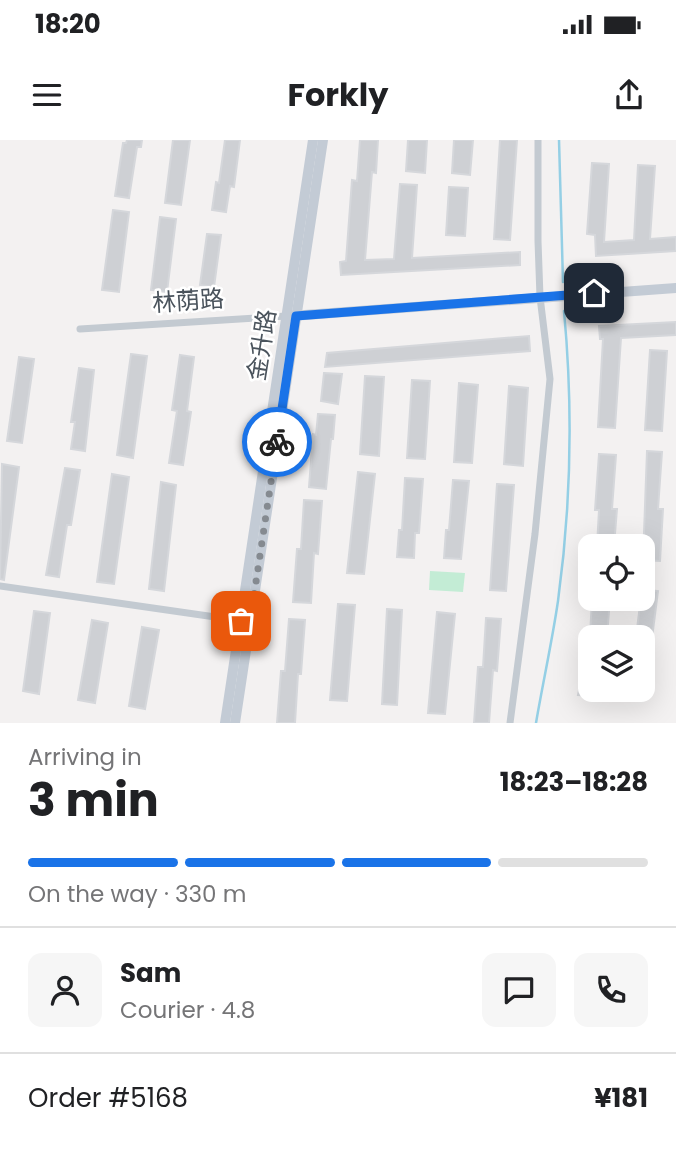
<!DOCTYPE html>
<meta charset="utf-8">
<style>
body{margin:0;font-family:Poppins,"Noto Sans SC",sans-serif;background:#f6f6f6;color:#202124;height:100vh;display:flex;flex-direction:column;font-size:26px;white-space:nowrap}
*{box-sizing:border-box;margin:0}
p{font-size:23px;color:#757577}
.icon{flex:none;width:38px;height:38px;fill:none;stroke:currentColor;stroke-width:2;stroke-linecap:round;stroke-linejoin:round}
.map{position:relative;height:583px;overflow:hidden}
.sheet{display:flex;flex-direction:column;background:#fff;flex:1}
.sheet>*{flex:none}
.controls{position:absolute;left:578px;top:394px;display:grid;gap:14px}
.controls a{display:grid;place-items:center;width:77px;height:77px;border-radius:14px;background:#fff;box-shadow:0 7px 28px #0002;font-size:35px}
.pin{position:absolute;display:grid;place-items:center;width:60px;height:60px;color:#fff;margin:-30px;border-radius:14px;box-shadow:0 4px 10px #0006}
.courier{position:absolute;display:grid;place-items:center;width:70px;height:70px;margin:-35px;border:5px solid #1a73e8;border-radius:50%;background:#fff;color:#222;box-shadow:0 2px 9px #0007}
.overview em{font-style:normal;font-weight:700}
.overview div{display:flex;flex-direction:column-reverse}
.overview{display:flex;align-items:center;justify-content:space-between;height:119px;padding:0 28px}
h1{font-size:46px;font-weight:700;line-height:52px}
.bar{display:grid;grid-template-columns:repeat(4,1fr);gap:10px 7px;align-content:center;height:84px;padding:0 28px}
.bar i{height:9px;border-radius:5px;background:#e0e0e0}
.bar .on{background:#1a73e8}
.bar p{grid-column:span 4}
.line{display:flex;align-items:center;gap:18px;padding:0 28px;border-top:2px solid #e0e0e0}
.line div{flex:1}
.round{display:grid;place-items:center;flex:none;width:74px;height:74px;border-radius:14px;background:#f6f6f6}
.status{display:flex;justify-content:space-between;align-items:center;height:49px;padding:0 35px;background:#fff;direction:ltr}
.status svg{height:19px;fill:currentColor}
header{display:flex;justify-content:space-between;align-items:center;height:91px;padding:0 28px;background:#fff;font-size:32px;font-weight:700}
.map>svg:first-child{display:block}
.green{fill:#c3ecd5}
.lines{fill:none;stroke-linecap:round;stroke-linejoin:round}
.stream{stroke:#94cfe5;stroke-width:2.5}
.building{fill:#ced0d4;stroke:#d5d7db;stroke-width:2}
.street{stroke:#c3cad1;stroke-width:7}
.secondary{stroke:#c3cbd5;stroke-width:10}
.done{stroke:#858a90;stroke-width:7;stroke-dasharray:0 12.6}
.route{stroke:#1a73e8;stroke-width:9}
.labels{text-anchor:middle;stroke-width:5;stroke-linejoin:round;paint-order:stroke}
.street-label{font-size:24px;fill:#4a535c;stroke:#fff}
</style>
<div class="status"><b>18:20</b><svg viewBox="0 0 49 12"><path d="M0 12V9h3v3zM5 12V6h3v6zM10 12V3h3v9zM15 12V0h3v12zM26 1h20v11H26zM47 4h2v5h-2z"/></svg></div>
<header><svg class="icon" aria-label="menu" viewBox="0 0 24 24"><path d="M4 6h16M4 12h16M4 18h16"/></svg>Forkly<svg class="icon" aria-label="share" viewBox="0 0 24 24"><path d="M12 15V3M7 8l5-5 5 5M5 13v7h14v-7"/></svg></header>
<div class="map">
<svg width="676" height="583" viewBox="0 0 676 583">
<rect width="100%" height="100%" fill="#f3f1f1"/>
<polygon class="green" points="430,431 465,433 463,452 429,450"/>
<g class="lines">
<g class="stream">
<polyline points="559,0 563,142"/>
<path d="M536,583C543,542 552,502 558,461C571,366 573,267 564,171"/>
</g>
</g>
<g class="building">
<polygon points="127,0 142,0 141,7 137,7 129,58 115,56 123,3 126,3"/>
<polygon points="173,0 190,0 181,65 165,63"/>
<polygon points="225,0 240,0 234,47 230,46 226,72 212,70 216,42 219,43"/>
<polygon points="360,0 378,0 376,33 372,32 365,120 394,119 400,44 417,45 412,118 520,112 520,125 341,135 340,122 346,121 352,40 357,41"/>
<polygon points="408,0 427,0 425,33 406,31"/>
<polygon points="454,0 473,0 470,35 452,33"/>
<polygon points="500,0 517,0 510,100 494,99"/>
<polygon points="592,23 609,24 604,102 634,100 638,25 655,26 650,99 676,97 676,111 596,116 595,95 587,94"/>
<polygon points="449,47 468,48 465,96 446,95"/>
<polygon points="113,70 129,72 119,152 102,150"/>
<polygon points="160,77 176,79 167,152 151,150"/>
<polygon points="207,94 221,95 214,147 200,145"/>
<polygon points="676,182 676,195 621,198 615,288 598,287 603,199 600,199 599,186"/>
<polygon points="529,196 530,211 325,227 327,213"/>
<polygon points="650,210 667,211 662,291 645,290"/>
<polygon points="131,214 147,216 133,318 117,315"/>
<polygon points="180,215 194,217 187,271 191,272 183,325 169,323 177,271 172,270"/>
<polygon points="19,217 34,219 22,303 7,301"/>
<polygon points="79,228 94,230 85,311 71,309 75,282 71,282"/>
<polygon points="324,233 342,234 338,264 321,261"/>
<polygon points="365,236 384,237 379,316 360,314"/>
<polygon points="412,240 430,241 425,319 407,318"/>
<polygon points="459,243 478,245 472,323 454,322"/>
<polygon points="509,246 528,248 523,326 504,324"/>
<polygon points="318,274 335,275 333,299 331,299 326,349 309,347 313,294 316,295"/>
<polygon points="647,311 662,312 658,369 663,369 660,421 643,420"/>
<polygon points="599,314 616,315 612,369 617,369 614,406 597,406 599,370 595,370"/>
<polygon points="2,324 19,327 4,440 0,439"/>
<polygon points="65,328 80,330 71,385 67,385 59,437 46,435"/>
<polygon points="358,332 375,334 364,434 347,433"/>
<polygon points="112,334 129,337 114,444 97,442"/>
<polygon points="405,338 423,339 419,393 415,393 414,418 397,417 399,390 402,390"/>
<polygon points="453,340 469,341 461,419 444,418 446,390 449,390"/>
<polygon points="161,342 176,345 164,451 149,449"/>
<polygon points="497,344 514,345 506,451 490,450"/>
<polygon points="304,360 322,361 318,414 314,413 311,463 293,462 297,409 301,409"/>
<polygon points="642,449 658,451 651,506 642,505 642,497 636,497"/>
<polygon points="592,458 610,458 607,497 590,497"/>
<polygon points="338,464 355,465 347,561 330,560"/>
<polygon points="387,469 402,470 397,565 382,564"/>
<polygon points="34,471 50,473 39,554 23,551"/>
<polygon points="437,472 455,474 445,574 428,573"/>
<polygon points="486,478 501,479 497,531 493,530 489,583 474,583 478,527 483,527"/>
<polygon points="289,479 305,480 301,534 298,534 295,583 277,583 281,531 285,531"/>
<polygon points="92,480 108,483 95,563 78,560"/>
<polygon points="142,487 159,490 145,569 129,566"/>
<polygon points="584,529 590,529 590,550 599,550 598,556 578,555 579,550 583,550"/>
</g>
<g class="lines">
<g class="street">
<polyline points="80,189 287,176"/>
<polyline points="0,446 243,481"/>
<polyline points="510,583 535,394 550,239 540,157 538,101 538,0"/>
</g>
<g class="secondary">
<polyline points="291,176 676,148"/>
<polyline points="225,583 313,0"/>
<polyline points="235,583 323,0"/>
</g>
</g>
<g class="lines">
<polyline class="done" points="241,481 250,482 277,302"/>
<polyline class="route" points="277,302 296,176 594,153"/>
</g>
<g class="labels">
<g class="street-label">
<text transform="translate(188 161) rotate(-4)" y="8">林荫路</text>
<text transform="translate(262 205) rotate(-81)" y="8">金升路</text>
</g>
</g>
</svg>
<div class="controls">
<a><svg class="icon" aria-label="locate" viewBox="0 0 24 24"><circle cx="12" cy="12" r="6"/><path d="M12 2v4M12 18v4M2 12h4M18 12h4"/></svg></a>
<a><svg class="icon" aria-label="layers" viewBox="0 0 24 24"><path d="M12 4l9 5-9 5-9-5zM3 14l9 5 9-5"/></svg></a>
</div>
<div class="pin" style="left:241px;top:481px;background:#ea580c"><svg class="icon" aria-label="bag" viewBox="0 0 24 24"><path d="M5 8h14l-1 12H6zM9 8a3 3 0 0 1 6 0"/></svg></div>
<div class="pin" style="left:594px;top:153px;background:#1f2937"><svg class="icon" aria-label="home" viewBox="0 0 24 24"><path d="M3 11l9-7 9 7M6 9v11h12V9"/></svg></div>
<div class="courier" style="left:277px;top:302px"><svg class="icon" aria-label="bike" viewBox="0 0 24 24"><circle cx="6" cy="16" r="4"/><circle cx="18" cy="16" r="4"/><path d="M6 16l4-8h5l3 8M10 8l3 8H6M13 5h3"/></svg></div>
</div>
<section class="sheet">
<div class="overview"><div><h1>3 min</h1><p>Arriving in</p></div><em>18:23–18:28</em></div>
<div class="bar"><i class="on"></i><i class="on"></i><i class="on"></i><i></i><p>On the way · 330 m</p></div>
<div class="line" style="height:126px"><a class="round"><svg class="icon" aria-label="person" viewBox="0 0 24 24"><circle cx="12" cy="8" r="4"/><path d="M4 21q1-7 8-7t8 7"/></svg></a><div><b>Sam</b><p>Courier · 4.8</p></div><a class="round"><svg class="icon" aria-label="chat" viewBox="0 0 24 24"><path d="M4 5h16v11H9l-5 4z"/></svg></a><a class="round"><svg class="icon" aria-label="phone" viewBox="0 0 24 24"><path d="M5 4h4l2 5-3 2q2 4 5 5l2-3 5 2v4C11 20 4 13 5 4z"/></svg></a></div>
<div class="line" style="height:91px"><div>Order #5168</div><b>¥181</b></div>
</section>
